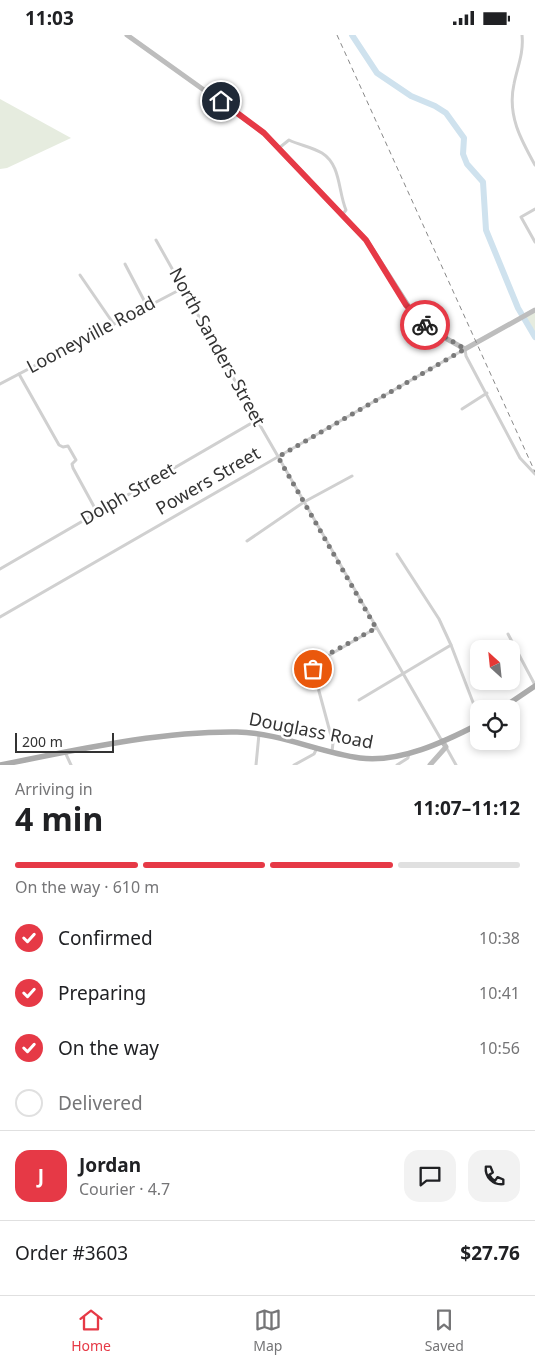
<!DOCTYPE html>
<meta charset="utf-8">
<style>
body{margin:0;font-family:"Noto Sans",sans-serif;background:#f2f2f2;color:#202124;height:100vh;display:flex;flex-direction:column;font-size:19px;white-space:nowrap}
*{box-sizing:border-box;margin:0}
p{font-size:16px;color:#757577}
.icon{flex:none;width:28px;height:28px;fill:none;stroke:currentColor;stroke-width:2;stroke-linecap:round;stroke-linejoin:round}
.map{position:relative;height:730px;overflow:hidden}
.panel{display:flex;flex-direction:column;background:#fff;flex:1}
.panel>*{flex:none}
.needle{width:32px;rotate:333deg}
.controls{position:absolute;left:470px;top:605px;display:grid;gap:10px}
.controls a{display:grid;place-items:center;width:50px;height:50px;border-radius:10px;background:#fff;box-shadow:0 2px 8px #0003;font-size:25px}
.scale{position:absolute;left:15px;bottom:12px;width:99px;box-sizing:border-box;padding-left:5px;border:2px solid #333;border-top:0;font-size:14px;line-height:18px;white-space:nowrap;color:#333;-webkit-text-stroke:4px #fff;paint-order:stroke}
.pin{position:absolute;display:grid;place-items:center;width:42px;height:42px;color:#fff;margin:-21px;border:2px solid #fff;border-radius:50%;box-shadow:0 1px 5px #0007}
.courier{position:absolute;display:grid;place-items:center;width:50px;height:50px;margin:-25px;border:4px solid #e63946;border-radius:50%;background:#fff;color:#222;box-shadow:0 1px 6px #0007}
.head em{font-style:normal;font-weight:700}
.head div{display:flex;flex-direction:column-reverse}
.head{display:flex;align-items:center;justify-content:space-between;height:85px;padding:0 15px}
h1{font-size:32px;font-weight:700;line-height:38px}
.bar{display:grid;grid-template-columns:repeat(4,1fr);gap:8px 5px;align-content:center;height:60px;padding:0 15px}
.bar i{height:6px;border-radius:4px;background:#e0e0e0}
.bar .active{background:#e63946}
.bar p{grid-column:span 4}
.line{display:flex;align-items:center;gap:12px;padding:0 15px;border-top:1px solid #e0e0e0}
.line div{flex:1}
.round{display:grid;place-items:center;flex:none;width:52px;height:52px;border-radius:15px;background:#f2f2f2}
ol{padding:0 15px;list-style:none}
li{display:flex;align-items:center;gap:15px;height:55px}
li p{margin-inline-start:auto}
li .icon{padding:5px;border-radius:50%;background:#e63946;color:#fff;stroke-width:4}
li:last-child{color:#757577}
li i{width:28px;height:28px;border:2px solid #e0e0e0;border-radius:50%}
.status{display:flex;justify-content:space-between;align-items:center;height:35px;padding:0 25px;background:#fff;direction:ltr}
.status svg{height:14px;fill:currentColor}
.dock{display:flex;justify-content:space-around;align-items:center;height:70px;border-top:1px solid #e0e0e0;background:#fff;font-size:14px;color:#757577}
.dock a{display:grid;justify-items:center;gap:2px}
.dock .active{color:#e63946}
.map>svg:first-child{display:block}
.green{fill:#e6ecdf}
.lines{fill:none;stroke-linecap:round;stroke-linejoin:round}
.river{stroke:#cfe2ee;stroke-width:6}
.street{stroke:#d0d0d0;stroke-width:3}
.secondary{stroke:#bdbdbd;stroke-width:5}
.primary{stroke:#ababab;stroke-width:5.5}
.rail{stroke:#888;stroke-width:1;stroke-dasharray:5 4;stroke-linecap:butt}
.done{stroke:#7a7a7a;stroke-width:5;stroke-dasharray:0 9}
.route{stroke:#e63946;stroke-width:6}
.labels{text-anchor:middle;stroke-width:5;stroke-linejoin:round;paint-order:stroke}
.street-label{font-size:18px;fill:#333;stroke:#fff}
</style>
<div class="status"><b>11:03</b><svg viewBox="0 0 49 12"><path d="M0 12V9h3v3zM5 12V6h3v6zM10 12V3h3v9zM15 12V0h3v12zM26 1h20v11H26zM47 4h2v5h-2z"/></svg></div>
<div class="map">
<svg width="535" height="730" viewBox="0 0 535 730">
<rect width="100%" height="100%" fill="#fff"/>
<g class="green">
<polygon points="0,64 71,103 7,133 0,134"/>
<polygon points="535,277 535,299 525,283"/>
</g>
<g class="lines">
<polyline class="river" points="352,0 377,38 411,61 435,71 446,78 464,103 463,119 467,129 483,147 486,195 518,273 535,302"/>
<g class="street">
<path d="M522,0C524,18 517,33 514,49C507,80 521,105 535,130"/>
<path d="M279,113L289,105C299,110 312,112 322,118C341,130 338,156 346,175L342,180"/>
<polyline points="535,174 521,182 535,207"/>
<polyline points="156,205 257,385 442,706"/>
<polyline points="125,229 147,271"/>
<polyline points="80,240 113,288"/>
<polyline points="19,339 59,410 63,412 68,411 76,425 72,429 73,433 97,477"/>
<polyline points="0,349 183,253"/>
<polyline points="462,374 487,358"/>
<polyline points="247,506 304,467 352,441"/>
<polyline points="397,519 439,584 451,610 479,683"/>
<polyline points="0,534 257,385"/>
<polyline points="0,582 465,314 466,321 520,423 535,439"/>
<polyline points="508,599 535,650"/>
<polyline points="359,665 451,610"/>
<polyline points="446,712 456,730"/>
<polyline points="332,716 333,708 313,634 314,629 376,593"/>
<polyline points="65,717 71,730"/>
<polyline points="256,730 259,699"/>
<polyline points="294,730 314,719 317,713"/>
<polyline points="397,730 408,723 409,718"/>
</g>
<g class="secondary">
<polyline points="127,0 264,98 366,205 415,281 429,294 465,314 535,275"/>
<polyline points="430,730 446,712 442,706"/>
</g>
<g class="primary">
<polyline points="501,674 535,651"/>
<path d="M0,730C76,715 159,696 237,697C280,698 318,717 360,723C400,728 444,707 479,689"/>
</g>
<polyline class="rail" points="337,0 535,437"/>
</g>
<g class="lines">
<polyline class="done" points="313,634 316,626 376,593 278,422 465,314 425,290"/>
<polyline class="route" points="221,66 264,98 366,205 406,270 425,290"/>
</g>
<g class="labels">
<g class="street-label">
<text transform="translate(91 300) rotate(-28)" y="6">Looneyville Road</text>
<text transform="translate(217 312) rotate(61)" y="6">North Sanders Street</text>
<text transform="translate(208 446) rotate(-30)" y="6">Powers Street</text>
<text transform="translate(128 459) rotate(-30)" y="6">Dolph Street</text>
<text transform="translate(311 696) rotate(11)" y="6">Douglass Road</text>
</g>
</g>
</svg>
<div class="controls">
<a><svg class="needle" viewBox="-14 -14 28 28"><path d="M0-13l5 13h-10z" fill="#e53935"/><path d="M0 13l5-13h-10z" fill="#757577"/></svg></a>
<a><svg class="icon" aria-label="locate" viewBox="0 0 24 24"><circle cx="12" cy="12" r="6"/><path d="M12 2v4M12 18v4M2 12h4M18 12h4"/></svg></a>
</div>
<div class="scale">200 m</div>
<div class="pin" style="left:313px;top:634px;background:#ea580c"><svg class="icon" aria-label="bag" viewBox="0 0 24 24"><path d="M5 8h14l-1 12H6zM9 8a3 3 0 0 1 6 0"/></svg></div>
<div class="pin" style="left:221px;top:66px;background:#1f2937"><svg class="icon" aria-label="home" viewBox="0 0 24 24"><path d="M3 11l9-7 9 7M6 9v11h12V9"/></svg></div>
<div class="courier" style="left:425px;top:290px"><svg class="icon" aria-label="bike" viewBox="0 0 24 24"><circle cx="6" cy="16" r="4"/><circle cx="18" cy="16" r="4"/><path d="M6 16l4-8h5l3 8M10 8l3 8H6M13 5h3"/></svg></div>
</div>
<section class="panel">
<div class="head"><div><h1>4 min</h1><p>Arriving in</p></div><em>11:07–11:12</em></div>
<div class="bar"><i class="active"></i><i class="active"></i><i class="active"></i><i></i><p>On the way · 610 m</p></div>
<ol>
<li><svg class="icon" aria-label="check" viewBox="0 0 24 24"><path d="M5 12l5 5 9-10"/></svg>Confirmed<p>10:38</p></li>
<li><svg class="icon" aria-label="check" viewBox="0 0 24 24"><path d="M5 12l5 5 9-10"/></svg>Preparing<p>10:41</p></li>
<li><svg class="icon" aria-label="check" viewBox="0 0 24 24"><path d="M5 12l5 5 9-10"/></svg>On the way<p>10:56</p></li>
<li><i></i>Delivered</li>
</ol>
<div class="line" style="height:90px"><b class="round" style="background:#e63946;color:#fff">J</b><div><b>Jordan</b><p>Courier · 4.7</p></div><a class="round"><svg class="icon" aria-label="chat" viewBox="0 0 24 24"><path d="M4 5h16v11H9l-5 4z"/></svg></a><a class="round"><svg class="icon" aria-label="phone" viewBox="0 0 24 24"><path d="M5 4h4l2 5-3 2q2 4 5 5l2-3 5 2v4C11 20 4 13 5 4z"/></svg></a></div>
<div class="line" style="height:65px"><div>Order #3603</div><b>$27.76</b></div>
</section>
<nav class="dock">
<a class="active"><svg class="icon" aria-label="home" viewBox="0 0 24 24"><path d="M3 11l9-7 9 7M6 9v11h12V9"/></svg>Home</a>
<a><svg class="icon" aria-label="map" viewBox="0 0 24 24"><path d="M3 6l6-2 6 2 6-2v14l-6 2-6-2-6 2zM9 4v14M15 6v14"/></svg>Map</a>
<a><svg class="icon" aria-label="saved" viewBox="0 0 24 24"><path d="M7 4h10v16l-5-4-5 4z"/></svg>Saved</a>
</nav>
